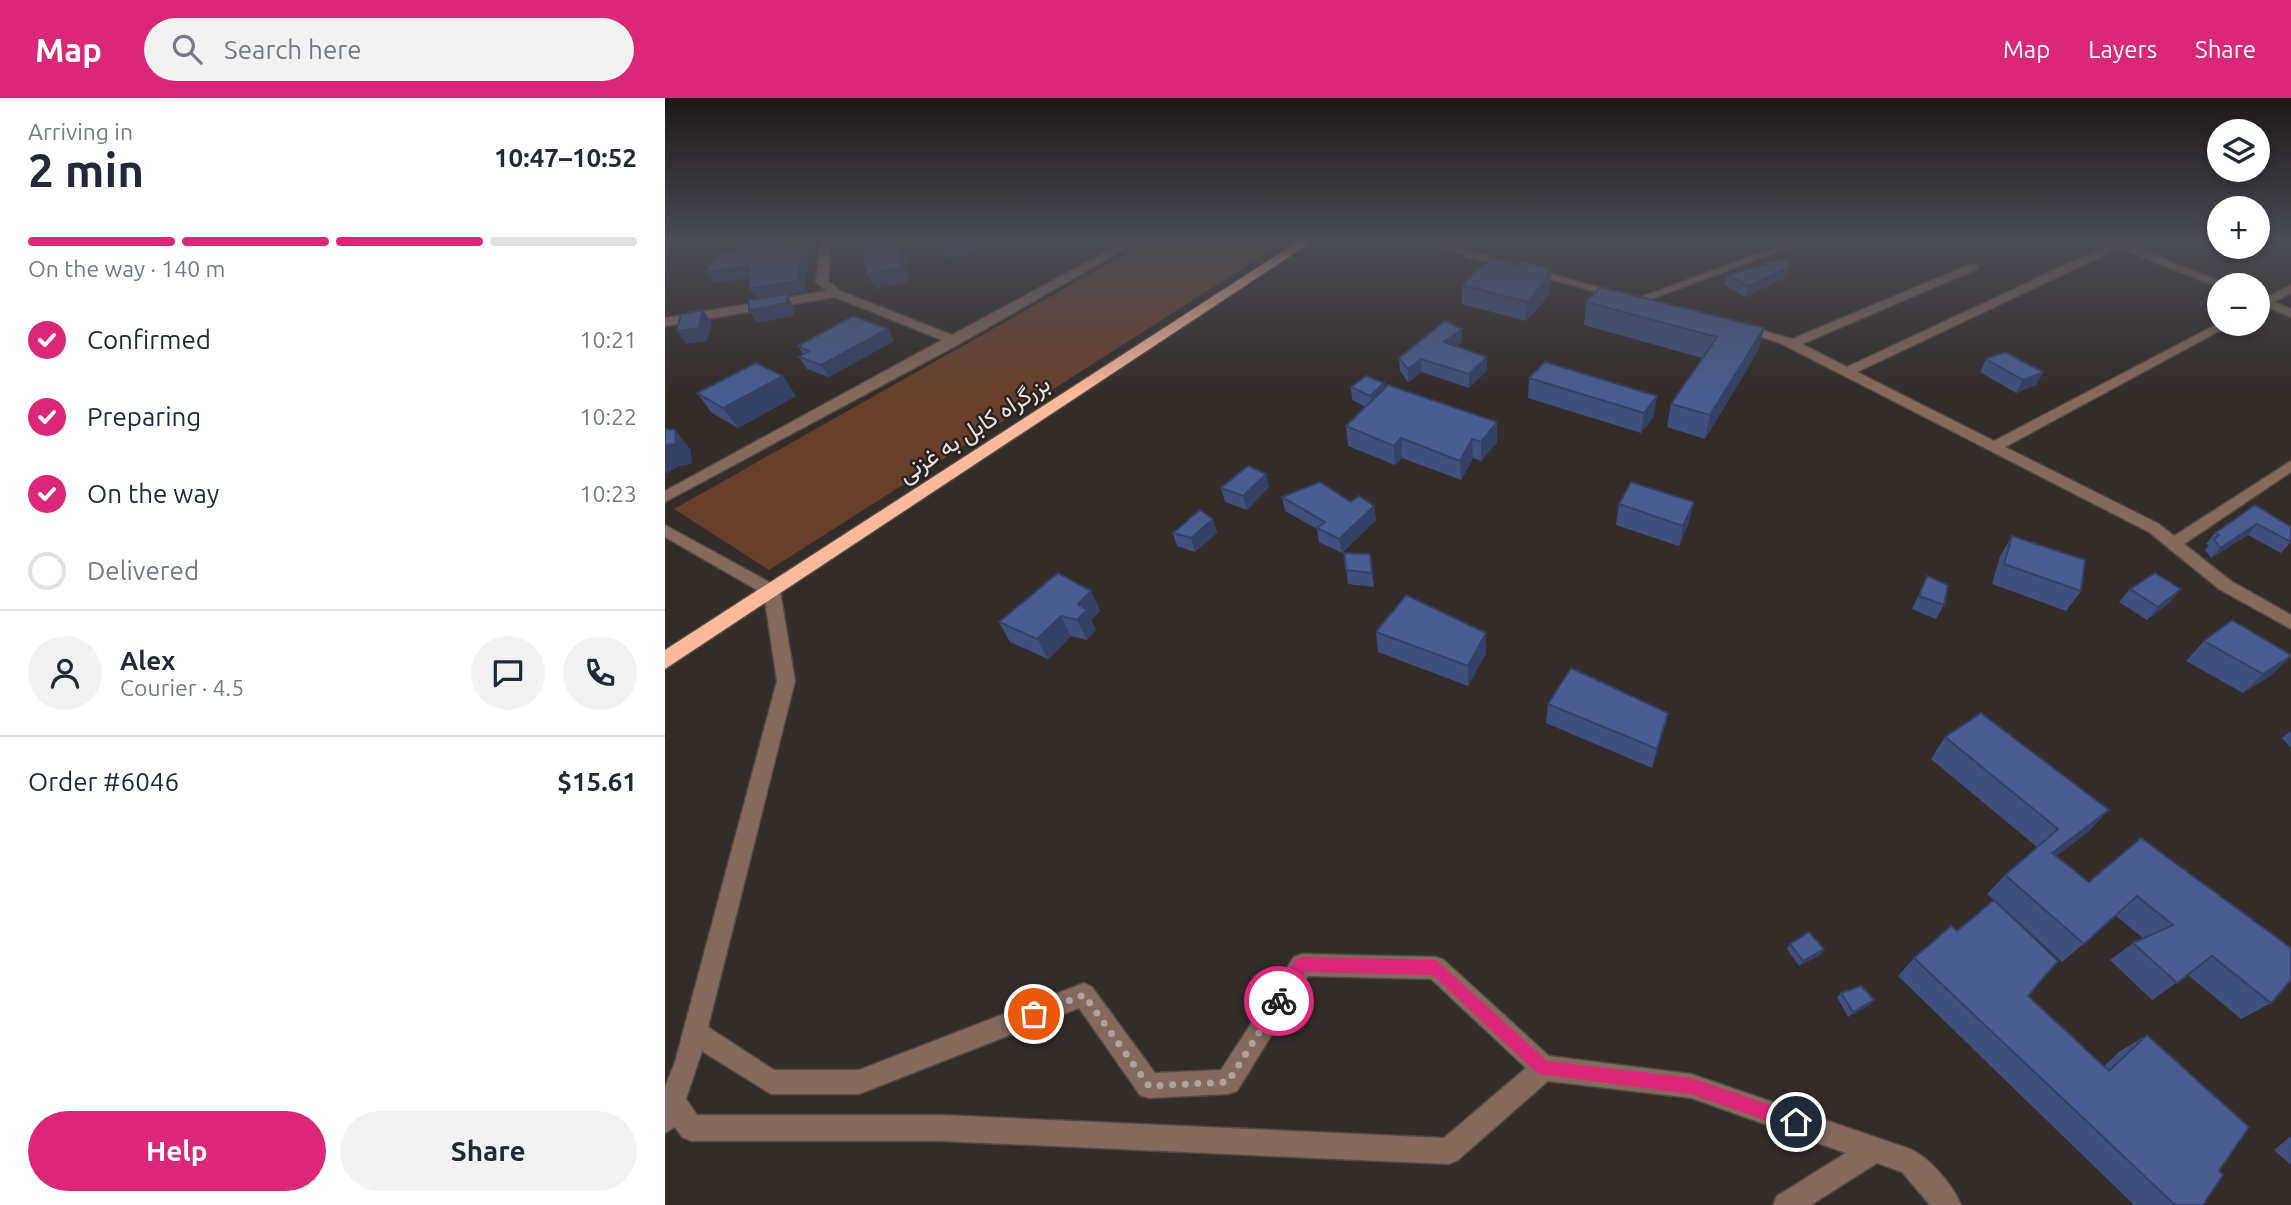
<!DOCTYPE html>
<meta charset="utf-8">
<style>
body{margin:0;font-family:Ubuntu,Vazirmatn,sans-serif;background:#f2f2f3;color:#1f2937;height:100vh;display:flex;flex-direction:column;font-size:26px;white-space:nowrap}
*{box-sizing:border-box;margin:0}
p{font-size:23px;color:#747a83}
.icon{flex:none;width:38px;height:38px;fill:none;stroke:currentColor;stroke-width:2;stroke-linecap:round;stroke-linejoin:round}
.map{position:relative;flex:1;overflow:hidden}
.sheet{display:flex;flex-direction:column;background:#fff;width:665px}
.sheet>*{flex:none}
.controls{position:absolute;left:1542px;top:21px;display:grid;gap:14px}
.controls a{display:grid;place-items:center;width:63px;height:63px;border-radius:50%;background:#fff;box-shadow:0 4px 10px #0003;font-size:35px}
.pin{position:absolute;display:grid;place-items:center;width:60px;height:60px;color:#fff;margin:-30px;border:4px solid #fff;border-radius:50%;box-shadow:0 2px 7px #0007}
.courier{position:absolute;display:grid;place-items:center;width:70px;height:70px;margin:-35px;border:5px solid #db2777;border-radius:50%;background:#fff;color:#222;box-shadow:0 2px 9px #0007}
.head em{font-style:normal;font-weight:700}
.head div{display:flex;flex-direction:column-reverse}
.head{display:flex;align-items:center;justify-content:space-between;height:119px;padding:0 28px}
h1{font-size:46px;font-weight:700;line-height:52px}
.bar{display:grid;grid-template-columns:repeat(4,1fr);gap:10px 7px;align-content:center;height:84px;padding:0 28px}
.bar i{height:9px;border-radius:5px;background:#e0e1e3}
.bar .current{background:#db2777}
.bar p{grid-column:span 4}
.line{display:flex;align-items:center;gap:18px;padding:0 28px;border-top:2px solid #e0e1e3}
.line div{flex:1}
.round{display:grid;place-items:center;flex:none;width:74px;height:74px;border-radius:37px;background:#f2f2f3}
ol{padding:0 28px;list-style:none}
li{display:flex;align-items:center;gap:21px;height:77px}
li p{margin-inline-start:auto}
li .icon{padding:7px;border-radius:50%;background:#db2777;color:#fff;stroke-width:4}
li:last-child{color:#747a83}
li i{width:38px;height:38px;border:4px solid #e0e1e3;border-radius:50%}
.action{display:flex;gap:14px;margin-top:auto;padding:14px 28px}
.action a{flex:1;height:80px;border-radius:42px;background:#db2777;color:#fff;font-size:28px;font-weight:700;line-height:80px;text-align:center}
.action a+a{background:#f2f2f3;color:#1f2937}
header{display:flex;align-items:center;gap:42px;box-sizing:border-box;height:98px;padding:0 35px;background:#db2777;color:#fff}
header strong{font-size:33px}
nav{display:flex;gap:38px;margin-inline-start:auto;font-size:24px}
.search{width:490px;height:63px;background:#f2f2f3;display:flex;align-items:center;gap:18px;box-sizing:border-box;padding:0 24px;border-radius:38px;color:#747a83;font-size:26px}
main{display:flex;flex:1;min-height:0}
.map>svg:first-child{display:block}
.green{fill:#693f2c}
.lines{fill:none;stroke-linecap:round;stroke-linejoin:round}
.minor-casing{stroke:#514946;stroke-width:3}
.highway-casing{stroke:#514946;stroke-width:3}
.minor{fill:#84695d;fill-rule:evenodd}
.highway{fill:#fcb99c;fill-rule:evenodd}
.wall{fill:#404f7d}
.shaded-wall{fill:#344066}
.building{fill:#4a5c91;stroke:#344066;stroke-width:2}
.route{fill:#db2777}
.done{stroke:#a9a3a1;stroke-width:7;stroke-dasharray:0 12.6}
.labels{text-anchor:middle;stroke-width:5;stroke-linejoin:round;paint-order:stroke}
.street-label{font-size:24px;fill:#e8e3e1;stroke:#2a221f}
</style>
<header>
<strong>Map</strong>
<div class="search"><svg class="icon" aria-label="search" viewBox="0 0 24 24"><circle cx="10" cy="10" r="6"/><path d="M15 15l6 6"/></svg>Search here</div>
<nav><a>Map</a><a>Layers</a><a>Share</a></nav>
</header>
<main>
<section class="sheet">
<div class="head"><div><h1>2 min</h1><p>Arriving in</p></div><em>10:47–10:52</em></div>
<div class="bar"><i class="current"></i><i class="current"></i><i class="current"></i><i></i><p>On the way · 140 m</p></div>
<ol>
<li><svg class="icon" aria-label="check" viewBox="0 0 24 24"><path d="M5 12l5 5 9-10"/></svg>Confirmed<p>10:21</p></li>
<li><svg class="icon" aria-label="check" viewBox="0 0 24 24"><path d="M5 12l5 5 9-10"/></svg>Preparing<p>10:22</p></li>
<li><svg class="icon" aria-label="check" viewBox="0 0 24 24"><path d="M5 12l5 5 9-10"/></svg>On the way<p>10:23</p></li>
<li><i></i>Delivered</li>
</ol>
<div class="line" style="height:126px"><a class="round"><svg class="icon" aria-label="person" viewBox="0 0 24 24"><circle cx="12" cy="8" r="4"/><path d="M4 21q1-7 8-7t8 7"/></svg></a><div><b>Alex</b><p>Courier · 4.5</p></div><a class="round"><svg class="icon" aria-label="chat" viewBox="0 0 24 24"><path d="M4 5h16v11H9l-5 4z"/></svg></a><a class="round"><svg class="icon" aria-label="phone" viewBox="0 0 24 24"><path d="M5 4h4l2 5-3 2q2 4 5 5l2-3 5 2v4C11 20 4 13 5 4z"/></svg></a></div>
<div class="line" style="height:91px"><div>Order #6046</div><b>$15.61</b></div>
<div class="action"><a>Help</a><a>Share</a></div>
</section>
<div class="map">
<svg width="1626" height="1107" viewBox="0 0 1626 1107">
<rect width="100%" height="100%" fill="#342c29"/>
<polygon class="green" points="487,141 624,141 104,472 9,411"/>
<g class="lines">
<defs>
<g id="minor">
<polygon points="156,141 166,141 163,183 175,193 287,237 465,141 477,141 294,246 0,404 0,393 277,242 170,199 0,228 0,220 162,193 151,184"/>
<polygon points="759,141 773,141 811,155 961,197 955,200 803,159"/>
<polygon points="1133,141 1147,141 978,204 968,202"/>
<polygon points="1456,141 1469,141 1463,146 1563,187 1553,189 1454,150 1192,274 1329,343 1554,225 1567,226 1340,349 1494,426 1509,438 1626,363 1626,374 1519,446 1566,483 1626,517 1626,531 1554,491 1484,434 1115,245 1070,230 1076,226 1127,241 1304,167 1312,167 1312,171 1137,246 1182,269"/>
<polygon points="1626,187 1626,195 1609,204 1626,211 1626,219 1601,209 1592,212 1592,198 1600,200"/>
<path d="M0,427L113,489L115,493L130,583L43,929L109,972H194L419,885L427,889L490,975L556,972L629,859L637,856L771,859L779,862L884,958L1026,976L1245,1051C1264,1059 1289,1088 1296,1107H1265L1237,1074L1212,1065L1146,1107H1108L1112,1098L1181,1055L1026,1000L883,983L793,1062L784,1066L277,1043H26L17,1039L10,1029L0,1035V989L10,964L112,583L99,496L0,439ZM643,878L766,881L861,970L779,1040L277,1017H32L21,1001L37,953L106,996H194L414,910L475,997L484,1000L563,996L572,993Z"/>
</g>
<polygon id="highway" points="637,141 651,141 0,571 0,552"/>
</defs>
<use href="#minor" class="minor-casing"/>
<use href="#highway" class="highway-casing"/>
<use href="#minor" class="minor"/>
<use href="#highway" class="highway"/>
</g>
<g class="wall">
<polygon points="1611,141 1626,141 1626,145"/>
<polygon points="854,168 885,171 884,197 861,223 797,206 797,187"/>
<polygon points="1062,177 1122,179 1080,199 1060,187"/>
<polygon points="921,204 1099,230 1093,253 1040,341 1002,329 1006,306 1037,260 919,227"/>
<polygon points="797,231 797,244 791,248 822,272 804,290 757,274 743,284 735,273 734,260"/>
<polygon points="229,243 164,279 142,271 134,259 138,256 133,248"/>
<polygon points="1321,261 1378,274 1371,287 1351,295 1315,274"/>
<polygon points="864,280 989,318 976,335 863,300"/>
<polygon points="719,285 720,290 832,324 832,344 816,363 808,360 796,382 737,360 730,367 683,348 681,328 701,309 687,302 686,289"/>
<polygon points="32,295 131,298 73,330 47,315"/>
<polygon points="601,376 604,389 582,412 560,404 556,390"/>
<polygon points="617,399 686,404 709,408 711,422 677,455 654,444 652,431 620,413"/>
<polygon points="954,406 1024,424 1014,448 951,427"/>
<polygon points="1590,407 1626,444 1616,455 1583,437 1546,460 1540,452 1544,447 1541,446 1550,435"/>
<polygon points="548,421 552,435 530,454 512,448 508,435"/>
<polygon points="1347,438 1416,493 1401,513 1327,486 1335,458"/>
<polygon points="679,455 705,456 709,489 683,486"/>
<polygon points="1262,478 1279,507 1271,521 1247,511"/>
<polygon points="1465,491 1505,504 1482,522 1454,504"/>
<polygon points="426,493 435,513 426,522 431,532 422,542 406,538 383,561 345,544 334,524"/>
<polygon points="711,534 821,555 803,588 713,554"/>
<polygon points="1539,543 1607,577 1578,595 1521,563"/>
<polygon points="883,606 998,634 987,670 881,625"/>
<polygon points="1626,633 1626,650 1617,640"/>
<polygon points="1280,639 1444,712 1424,733 1391,758 1424,784 1476,740 1606,905 1576,921 1523,877 1487,902 1445,862 1468,845 1478,840 1451,818 1397,864 1331,803 1363,898 1439,968 1455,953 1482,937 1554,1073 1538,1107 1469,1107 1233,878 1249,860 1292,833 1329,802 1322,796 1340,777 1372,749 1266,661"/>
<polygon points="1125,846 1159,851 1155,857 1134,868 1122,851"/>
<polygon points="1176,895 1209,902 1204,907 1183,919 1172,899"/>
<polygon points="1626,1038 1626,1067 1609,1052"/>
</g>
<g class="shaded-wall">
<polygon points="109,141 115,152 106,151"/>
<polygon points="175,141 203,141 178,147"/>
<polygon points="234,141 239,141 244,184 210,191 202,176"/>
<polygon points="287,141 311,141 314,155 280,160 272,143"/>
<polygon points="416,141 437,141 419,149"/>
<polygon points="138,148 144,159 139,194 122,197 129,209 129,218 92,225 84,212 92,202 85,191"/>
<polygon points="85,168 92,179 49,185 41,174"/>
<polygon points="1125,169 1122,179 1080,199 1083,188"/>
<polygon points="885,171 884,197 861,223 862,204 882,177"/>
<polygon points="38,212 47,225 42,243 21,246 12,233"/>
<polygon points="1099,230 1093,253 1040,341 1045,317"/>
<polygon points="223,231 229,243 164,279 156,267"/>
<polygon points="797,231 797,244 780,257 779,244"/>
<polygon points="822,259 822,272 804,290 804,276"/>
<polygon points="756,261 757,274 743,284 743,271"/>
<polygon points="1378,274 1371,287 1351,295 1358,282"/>
<polygon points="118,278 131,298 73,330 58,310"/>
<polygon points="719,285 720,298 707,311 705,298"/>
<polygon points="992,298 989,318 976,335 979,315"/>
<polygon points="832,324 832,344 816,363 816,344"/>
<polygon points="10,332 26,352 27,366 15,368 0,376 0,347"/>
<polygon points="736,340 737,360 730,367 729,348"/>
<polygon points="807,341 808,360 796,382 795,363"/>
<polygon points="601,376 604,389 582,412 578,398"/>
<polygon points="1029,404 1024,424 1014,448 1018,428"/>
<polygon points="709,408 711,422 677,455 674,441"/>
<polygon points="548,421 552,435 530,454 526,440"/>
<polygon points="1592,426 1583,437 1546,460 1555,450"/>
<polygon points="1516,491 1505,504 1482,522 1493,509"/>
<polygon points="426,493 435,513 426,522 431,532 422,542 412,522 413,506"/>
<polygon points="396,518 406,538 383,561 372,541"/>
<polygon points="821,535 821,555 803,588 803,568"/>
<polygon points="1626,558 1607,577 1578,595 1598,576"/>
<polygon points="1003,615 998,634 987,670 992,651"/>
<polygon points="1444,712 1424,733 1368,775 1387,755"/>
<polygon points="1159,851 1155,857 1134,868 1138,863"/>
<polygon points="1209,902 1204,907 1183,919 1188,914"/>
</g>
<g class="building">
<polygon points="67,141 93,141 92,143 109,141 106,151 125,147 124,150 138,148 132,183 85,191 85,168 41,174 50,156 68,153"/>
<polygon points="198,141 234,141 237,170 202,176 198,158"/>
<polygon points="272,141 287,141 272,143"/>
<polygon points="827,159 854,168 856,163 885,171 882,177 885,178 862,204 797,187"/>
<polygon points="1121,161 1125,169 1083,188 1062,177"/>
<polygon points="935,189 1099,230 1045,317 1006,306 1052,239 921,204"/>
<polygon points="122,196 122,205 84,212 84,202"/>
<polygon points="38,212 33,230 12,233 16,216"/>
<polygon points="188,218 223,231 156,267 134,259 144,253 133,248"/>
<polygon points="780,223 797,231 779,244 822,259 804,276 756,261 743,271 734,260"/>
<polygon points="1340,254 1378,274 1358,282 1321,261"/>
<polygon points="880,264 992,298 979,315 864,280"/>
<polygon points="91,265 118,278 58,310 32,295"/>
<polygon points="701,278 719,285 705,298 686,289"/>
<polygon points="723,287 832,324 816,344 807,341 795,363 736,340 729,348 681,328"/>
<polygon points="0,331 10,332 11,346 0,347"/>
<polygon points="583,368 601,376 578,398 556,390"/>
<polygon points="655,384 686,404 694,398 709,408 674,441 652,430 660,424 617,399"/>
<polygon points="966,384 1029,404 1018,428 954,406"/>
<polygon points="1590,407 1626,429 1626,444 1592,426 1555,450 1549,441 1554,437 1550,435"/>
<polygon points="535,412 548,421 526,440 508,435"/>
<polygon points="1347,438 1420,462 1416,493 1339,466"/>
<polygon points="679,455 705,456 707,475 681,472"/>
<polygon points="393,475 426,493 413,506 422,512 412,522 396,518 372,541 334,524"/>
<polygon points="1490,475 1516,491 1493,509 1465,491"/>
<polygon points="1262,478 1283,487 1279,507 1254,498"/>
<polygon points="741,497 821,535 803,568 711,534"/>
<polygon points="1567,522 1626,557 1626,558 1598,576 1539,543"/>
<polygon points="906,570 1003,615 992,651 883,606"/>
<polygon points="1316,615 1444,712 1387,755 1424,784 1476,740 1626,850 1626,882 1606,905 1547,858 1512,885 1468,845 1508,827 1472,798 1419,846 1340,777 1393,731 1280,639"/>
<polygon points="1329,802 1393,863 1363,898 1444,973 1482,937 1584,1029 1554,1073 1558,1077 1538,1107 1510,1107 1249,860 1286,828 1292,833"/>
<polygon points="1144,834 1159,851 1138,863 1125,846"/>
<polygon points="1196,888 1209,902 1188,914 1176,895"/>
</g>
<linearGradient id="sky" x2="0" y2="1"><stop stop-color="#1d1817"/><stop offset="0.48" stop-color="#4a4b54"/><stop offset="1" stop-color="#4a4b54" stop-opacity="0"/></linearGradient>
<rect width="1626" height="296" fill="url(#sky)"/>
<polygon class="route" points="636,859 771,862 882,963 1026,980 1131,1016 1139,1024 1131,1033 1026,996 873,976 768,877 640,874 619,908 609,908 609,897 631,861"/>
<g class="lines">
<polyline class="done" points="369,916 419,897 484,988 563,984 614,903"/>
</g>
<g class="labels">
<g class="street-label">
<text transform="translate(309 331) rotate(-33)" y="8">بزرگراه کابل به غزنی</text>
</g>
</g>
</svg>
<div class="controls">
<a><svg class="icon" aria-label="layers" viewBox="0 0 24 24"><path d="M12 4l9 5-9 5-9-5zM3 14l9 5 9-5"/></svg></a>
<a>+</a>
<a>−</a>
</div>
<div class="pin" style="left:369px;top:916px;background:#ea580c"><svg class="icon" aria-label="bag" viewBox="0 0 24 24"><path d="M5 8h14l-1 12H6zM9 8a3 3 0 0 1 6 0"/></svg></div>
<div class="pin" style="left:1131px;top:1024px;background:#1f2937"><svg class="icon" aria-label="home" viewBox="0 0 24 24"><path d="M3 11l9-7 9 7M6 9v11h12V9"/></svg></div>
<div class="courier" style="left:614px;top:903px"><svg class="icon" aria-label="bike" viewBox="0 0 24 24"><circle cx="6" cy="16" r="4"/><circle cx="18" cy="16" r="4"/><path d="M6 16l4-8h5l3 8M10 8l3 8H6M13 5h3"/></svg></div>
</div>
</main>
